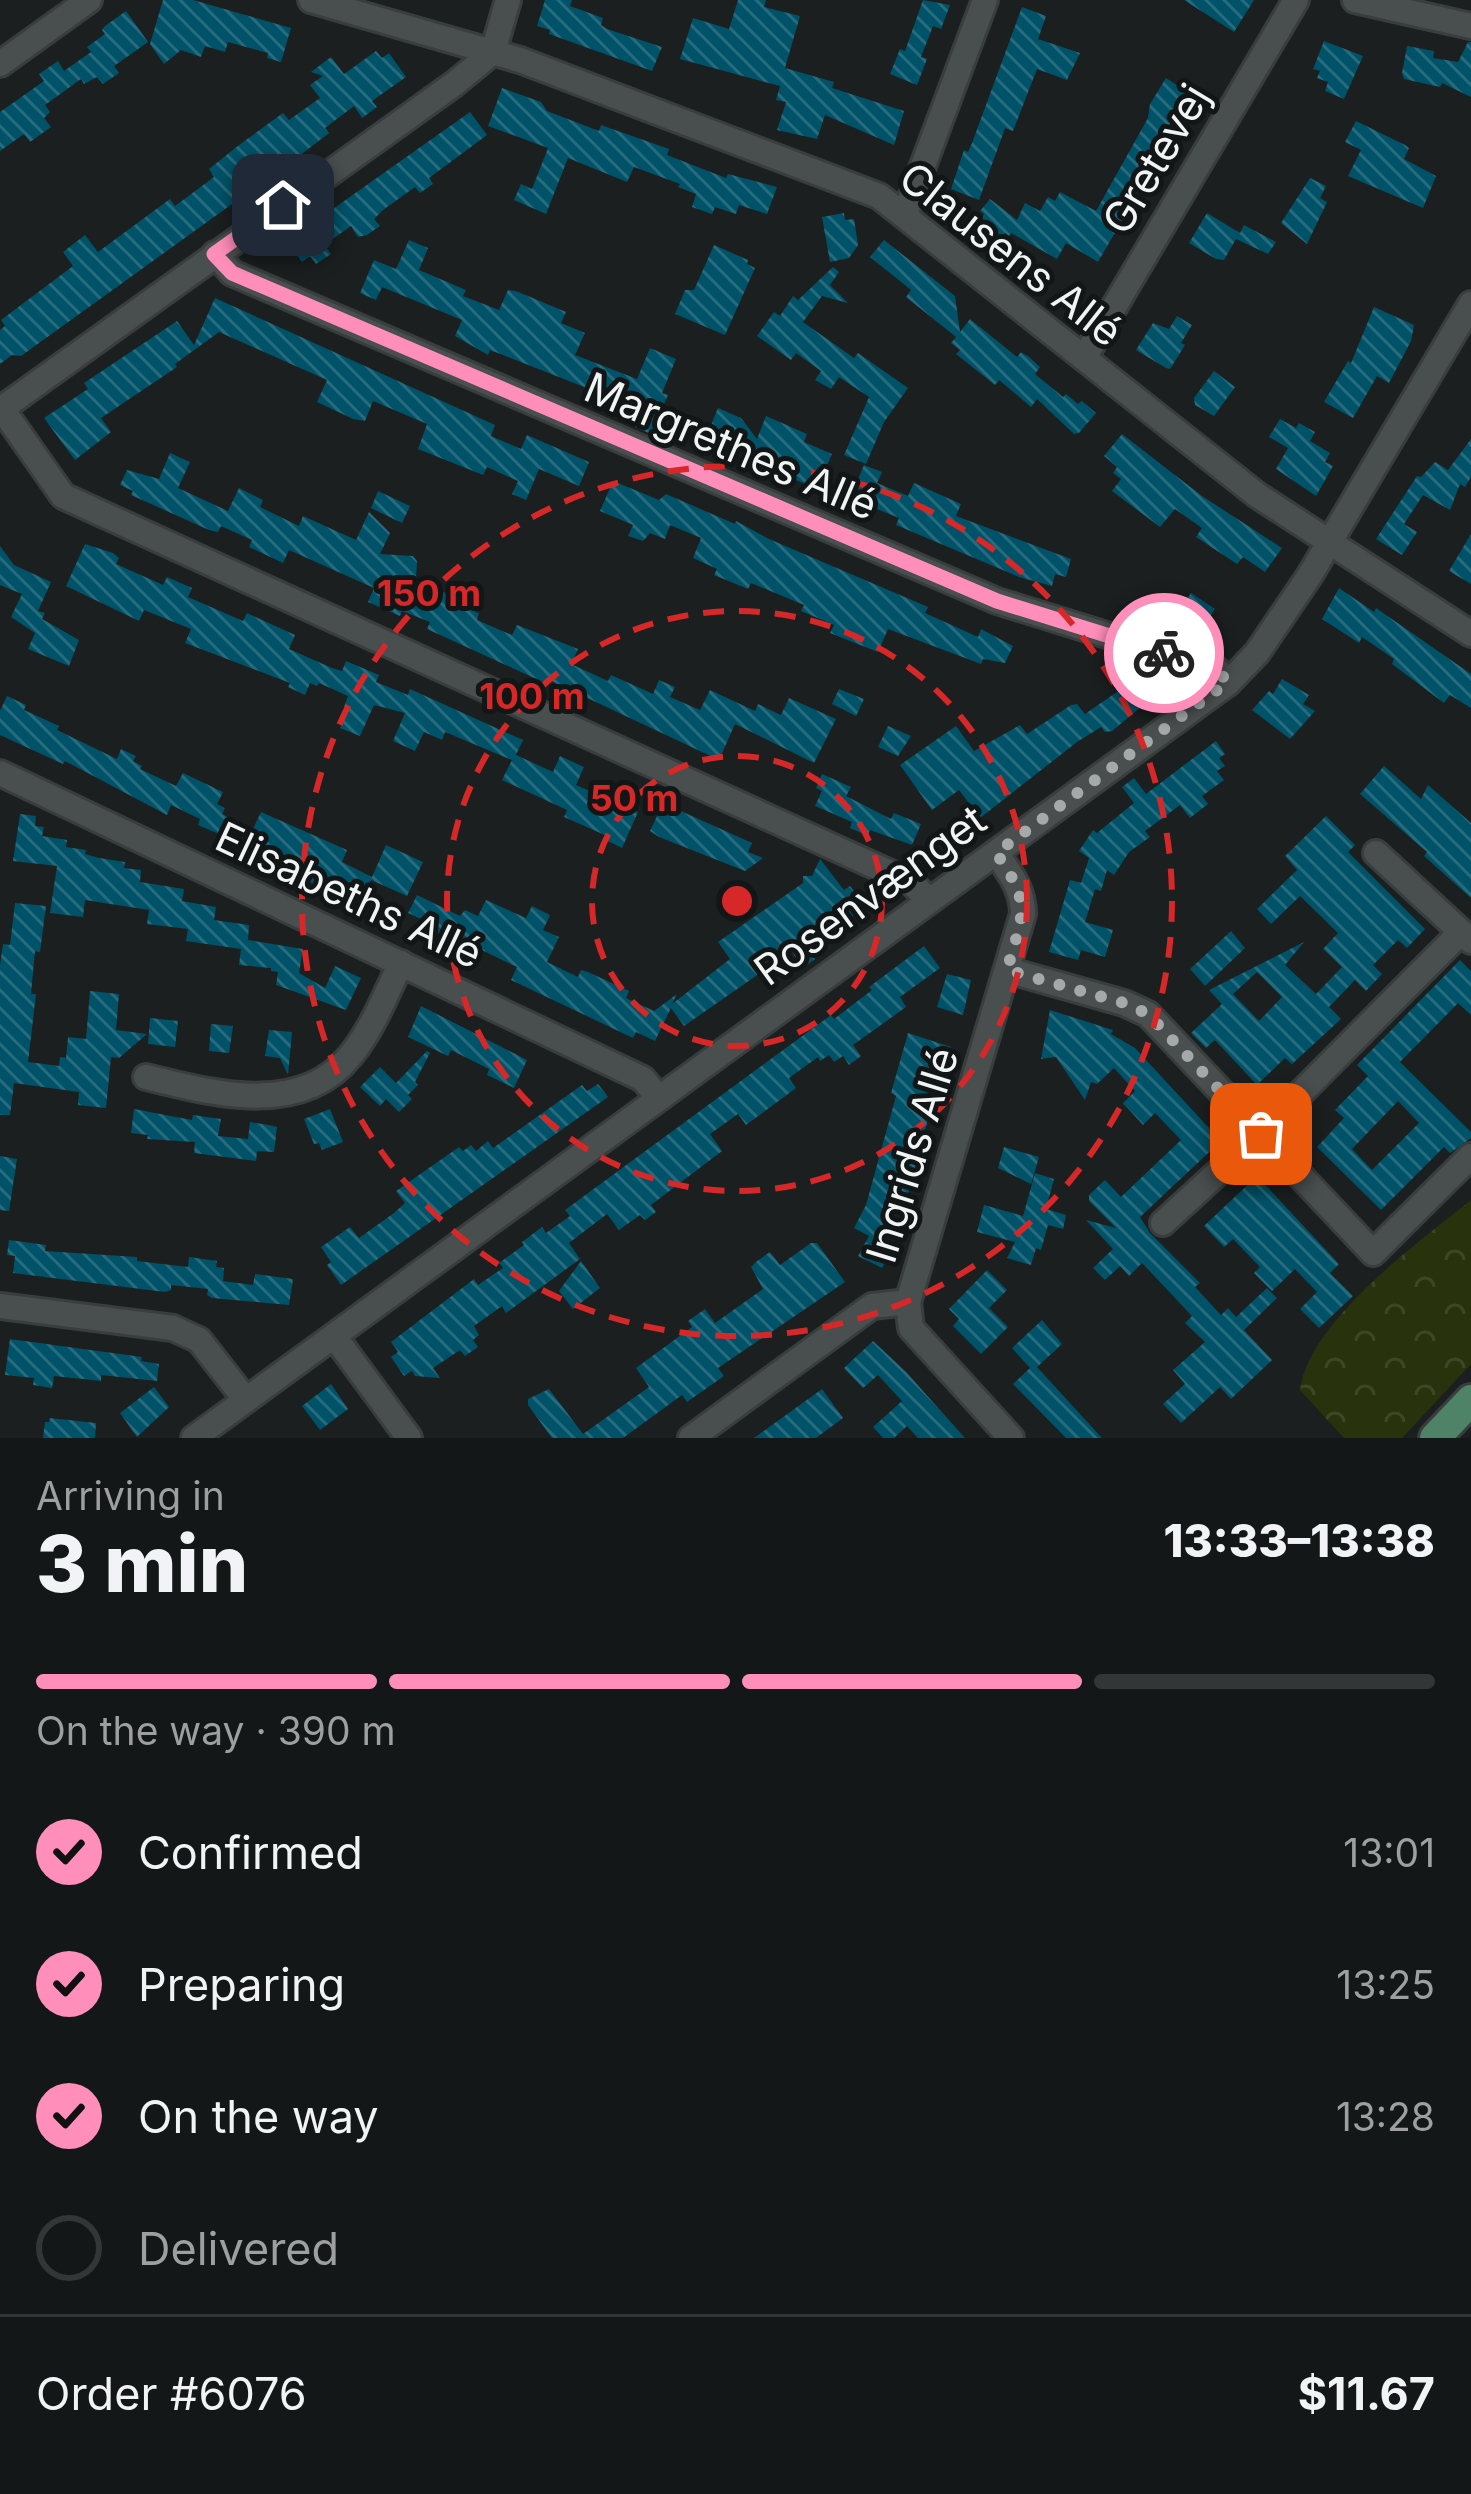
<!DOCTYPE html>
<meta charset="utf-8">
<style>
body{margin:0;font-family:Inter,sans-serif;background:#1d2020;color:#f1f3f6;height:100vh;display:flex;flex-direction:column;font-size:45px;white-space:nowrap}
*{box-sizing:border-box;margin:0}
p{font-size:39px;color:#9d9fa1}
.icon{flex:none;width:66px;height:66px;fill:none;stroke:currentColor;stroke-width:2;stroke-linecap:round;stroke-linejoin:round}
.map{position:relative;height:1438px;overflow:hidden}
.details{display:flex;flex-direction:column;background:#141717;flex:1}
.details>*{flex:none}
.pin{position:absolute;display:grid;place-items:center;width:102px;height:102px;color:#fff;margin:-51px;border-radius:24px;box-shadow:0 6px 18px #0006}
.courier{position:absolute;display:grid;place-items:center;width:120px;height:120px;margin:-60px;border:9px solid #ff8ebb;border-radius:50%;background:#fff;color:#222;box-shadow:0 3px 15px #0007}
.headline em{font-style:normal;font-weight:800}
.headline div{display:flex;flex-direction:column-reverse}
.headline{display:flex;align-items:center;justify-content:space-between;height:204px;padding:0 36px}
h1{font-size:78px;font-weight:800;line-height:90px}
.bar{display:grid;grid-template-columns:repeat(4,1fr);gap:18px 12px;align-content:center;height:144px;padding:0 36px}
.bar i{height:15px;border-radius:9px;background:#333636}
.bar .on{background:#ff8ebb}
.bar p{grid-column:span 4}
.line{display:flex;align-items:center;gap:30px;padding:0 36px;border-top:3px solid #333636}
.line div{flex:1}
ol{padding:0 36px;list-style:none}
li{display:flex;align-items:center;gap:36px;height:132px}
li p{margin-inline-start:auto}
li .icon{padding:12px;border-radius:50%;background:#ff8ebb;color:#111;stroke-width:4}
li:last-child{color:#9d9fa1}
li i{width:66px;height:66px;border:6px solid #333636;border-radius:50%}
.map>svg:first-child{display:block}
.forest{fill:url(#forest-crowns)}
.building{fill:url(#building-back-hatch);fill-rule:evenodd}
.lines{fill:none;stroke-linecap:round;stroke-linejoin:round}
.minor-casing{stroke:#3a3d3d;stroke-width:30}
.major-casing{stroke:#3a3d3d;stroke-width:36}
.minor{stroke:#494e4e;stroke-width:24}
.major{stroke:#4f8368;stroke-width:30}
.done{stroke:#a6a9a9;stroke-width:12;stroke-dasharray:0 21.6}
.route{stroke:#ff8ebb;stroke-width:15}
.ring{fill:none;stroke:#d62828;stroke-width:6;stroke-dasharray:21 15}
.labels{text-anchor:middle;stroke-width:10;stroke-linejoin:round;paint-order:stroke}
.street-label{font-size:42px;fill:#f1f4f4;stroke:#121616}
.centre{fill:#d62828;stroke:#121616;stroke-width:6}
.ring-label{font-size:36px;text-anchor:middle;font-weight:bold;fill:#d62828;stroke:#121616;stroke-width:10;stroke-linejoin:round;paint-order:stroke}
</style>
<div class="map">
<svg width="1471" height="1438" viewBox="0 0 1471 1438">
<defs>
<pattern id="forest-crowns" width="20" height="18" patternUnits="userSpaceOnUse" patternTransform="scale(3)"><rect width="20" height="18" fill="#28330d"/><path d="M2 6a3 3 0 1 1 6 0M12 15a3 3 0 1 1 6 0" fill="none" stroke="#3d4725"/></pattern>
<pattern id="building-back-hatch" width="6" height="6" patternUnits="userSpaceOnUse" patternTransform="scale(3)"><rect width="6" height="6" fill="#005268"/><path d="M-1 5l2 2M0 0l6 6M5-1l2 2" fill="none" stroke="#266c7e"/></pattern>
</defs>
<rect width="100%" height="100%" fill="#1b1f1f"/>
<path class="forest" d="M1471,1200V1364L1402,1438H1344L1300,1390C1309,1321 1419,1242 1471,1200Z"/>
<g class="building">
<polygon points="163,0 193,0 291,28 281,62 267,58 268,53 228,42 225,52 205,46 201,57 181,50 164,64 150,44"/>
<polygon points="545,0 572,0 570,6 603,18 601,25 607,29 662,47 652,71 549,34 550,30 537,26"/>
<polygon points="738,0 766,0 764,7 800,16 785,68 834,82 832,88 904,111 894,145 825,115 817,139 777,130 786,102 776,100 780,86 680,59 693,18 729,29"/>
<polygon points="923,0 950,5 941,29 933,26 921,57 927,59 917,85 890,74 900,49 905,51"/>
<polygon points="1184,0 1254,0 1234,32"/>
<polygon points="1022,7 1046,16 1038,39 1080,53 1067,80 1037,69 1013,131 1005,128 1003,134 979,200 951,189 964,150 968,152 972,143"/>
<polygon points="126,11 148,42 114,66 119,73 103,84 97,77 84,84 81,79 45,105 50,112 44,118 51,127 30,142 24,134 0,151 0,112 44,81 39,74 58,61 64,71 91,52 87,47 105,34 102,30 105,26"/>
<polygon points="1324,41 1363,56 1344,99 1325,91 1328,82 1317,78 1320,71 1313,69"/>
<polygon points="1468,42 1471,42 1471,97 1442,83 1440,87 1404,79 1402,73 1407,46 1434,51 1433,58 1458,62"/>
<polygon points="376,51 382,58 389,53 406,77 372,101 377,107 362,118 354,106 325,128 329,133 307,150 21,356 12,355 0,364 0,330 5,326 1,320 73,266 63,252 85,235 98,252 170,199 175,206 214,177 209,169 239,145 283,113 289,120 320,98 310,85 323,76 311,72 331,57 344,74"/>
<polygon points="1166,78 1189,93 1162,137 1168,141 1098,262 1066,243 1057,259 1011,233 1009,236 1005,233 998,242 978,226 984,214 980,211 990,199 1017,220 1025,203 1040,211 1048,197 1055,201 1060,192 1096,211 1148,118 1150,104"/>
<polygon points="502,88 541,102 547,111 599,131 601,125 669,149 667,155 726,178 728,174 777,187 767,214 739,205 736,214 715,207 712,214 692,207 696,194 678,187 680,184 634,167 627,182 568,158 546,214 514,200 521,184 532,189 548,148 488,126"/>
<polygon points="470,112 487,135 429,178 433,184 420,193 415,187 383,210 374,219 380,226 367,235 358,237 351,226 324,245 331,254 316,264 310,256 302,262 291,247 300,240 296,235"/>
<polygon points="1356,121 1405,145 1409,148 1404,159 1436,176 1423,208 1348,176 1361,150 1345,142"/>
<polygon points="1310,178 1326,186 1320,198 1327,202 1307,244 1281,223"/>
<polygon points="844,213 845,220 854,219 858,245 849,258 830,262 822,217"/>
<polygon points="1207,213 1240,233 1244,225 1276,242 1268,254 1236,239 1224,260 1216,259 1189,243"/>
<polygon points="409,240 428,248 419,270 466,290 463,296 499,310 508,290 516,291 566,312 561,323 585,333 575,355 637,379 650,348 676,359 662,393 668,395 651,434 635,427 647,400 611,385 607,396 490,350 488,355 455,336 462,320 382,287 376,300 360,293 374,260 396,269"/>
<polygon points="884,240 955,296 960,332 970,319 1017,357 1021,352 1029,357 1040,367 1035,374 1063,397 1066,394 1078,404 1082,401 1096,413 1079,433 1074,434 1037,399 1031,407 999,380 995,385 956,354 960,350 951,343 956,337 906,297 911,290 870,257"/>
<polygon points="714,245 748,260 747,264 755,268 725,335 675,314 685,290 694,290"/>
<polygon points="833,267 839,272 830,285 848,303 822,296 803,322 854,358 858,353 908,388 884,422 866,464 844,455 869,397 839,377 831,389 815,380 821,371 796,353 791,360 757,336 774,312 780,316 793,296 798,300"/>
<polygon points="215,298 495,425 491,436 521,449 527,435 589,462 579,486 539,469 526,500 512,494 518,481 487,467 483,475 418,449 427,424 373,401 365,421 353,419 317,402 327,380 219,332 175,364 177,367 101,418 111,432 75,460 44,418 88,389 84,383 177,321 194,345"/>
<polygon points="1374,307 1414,325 1411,341 1389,383 1377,376 1353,418 1324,402 1348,361 1351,363"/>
<polygon points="1177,316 1192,325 1181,343 1185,345 1170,369 1166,368 1136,350 1153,323 1169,329"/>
<polygon points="1214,371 1235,387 1214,416 1195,405 1194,398"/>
<polygon points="718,408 741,418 757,439 766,416 807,434 804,442 832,454 817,489 784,475 788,464 733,441 728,454 696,441 703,422 711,425"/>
<polygon points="1280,419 1296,428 1299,423 1315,432 1310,441 1330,453 1325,462 1333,466 1316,496 1276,469 1288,448 1269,437"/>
<polygon points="1122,434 1202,496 1282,548 1265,572 1243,557 1237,564 1196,537 1202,528 1175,509 1160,527 1112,491 1121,479 1113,473 1117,467 1104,456"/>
<polygon points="1471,439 1471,477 1465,487 1460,484 1450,510 1423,495 1404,524 1417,532 1402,555 1376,539 1417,476 1421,477 1435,462 1448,470"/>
<polygon points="170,453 190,462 178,488 228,511 239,488 263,500 260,507 299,526 303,516 356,540 369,512 390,533 380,554 413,556 417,561 416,580 464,601 465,598 480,601 475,612 479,613 477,620 512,635 517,625 578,649 571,664 608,681 611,675 653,694 659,680 675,687 670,697 700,710 710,690 755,711 758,704 781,715 789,698 836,719 814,763 735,724 719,760 547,679 545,683 427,629 430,622 402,611 400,616 368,602 374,588 289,550 283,563 249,547 252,540 221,526 218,532 209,530 131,495 133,491 120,485 127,470 159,479"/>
<polygon points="864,465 882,472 877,483 908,496 914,483 961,504 956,516 1071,559 1066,577 1055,574 1052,586 1019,577 896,525 899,518 850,498"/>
<polygon points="613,481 659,500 666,494 735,524 736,521 769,539 928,607 925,613 978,637 981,629 1013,646 1005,663 983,659 981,664 888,629 878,652 845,639 830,633 834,625 801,611 804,605 751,583 748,589 714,575 717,569 693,558 701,538 670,525 665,539 650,533 643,541 628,536 633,525 600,511"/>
<polygon points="378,491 410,506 402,523 371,508"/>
<polygon points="1471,534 1471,584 1449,571"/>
<polygon points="85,544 113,553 119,558 116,564 163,585 167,577 192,588 188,597 243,621 247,613 295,635 289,649 332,668 342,671 346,661 379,675 376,682 408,695 410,689 523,740 516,755 553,772 560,756 584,767 576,785 638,812 622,848 606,840 607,836 564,817 567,810 502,780 512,760 445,732 442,740 424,732 415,751 393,741 405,713 374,705 360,736 340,728 348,709 344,707 348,696 319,683 317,686 310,683 305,695 288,687 290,683 185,643 191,629 144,610 139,621 66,586"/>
<polygon points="0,546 14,565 51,582 38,611 45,613 42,619 79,640 69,666 28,649 35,633 11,617 22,594 0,585"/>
<polygon points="1339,588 1374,612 1376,608 1471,674 1471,708 1450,695 1444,703 1392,664 1394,659 1362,637 1359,643 1322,619"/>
<polygon points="1191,593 1215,609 1200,631 1176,615"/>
<polygon points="1141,663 1154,667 1151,678 1160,691 1112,731 1105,732 1101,727 1077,742 980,818 959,790 932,810 900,765 956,726 974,751 1020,725 1027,734 1071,705 1077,704 1085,714 1127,685 1132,692"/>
<polygon points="1282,679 1309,695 1303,704 1315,711 1290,739 1252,710 1269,691 1273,694"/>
<polygon points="839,689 864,699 856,716 832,704"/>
<polygon points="7,696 26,705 24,710 59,726 57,730 117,759 121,749 136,756 133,761 142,766 140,769 176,786 183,773 223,792 217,804 225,808 222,814 253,829 261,812 347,850 342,862 372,877 386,845 423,862 407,896 371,880 359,906 310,882 314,875 198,825 200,819 171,805 167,815 65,761 63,764 0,735 0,711"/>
<polygon points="888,726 911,736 898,756 878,747"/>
<polygon points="1216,741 1225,754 1219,758 1225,766 1217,771 1224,780 1202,796 1208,804 1190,818 1180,805 1145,831 1150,837 1129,852 1114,875 1107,870 1101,891 1095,889 1085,922 1113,930 1105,957 1081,950 1078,960 1049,952 1070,880 1081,883 1089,858 1079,851 1093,830 1097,833 1134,803 1122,787 1134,778 1146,794"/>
<polygon points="1384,766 1421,799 1428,785 1471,823 1471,898 1424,856 1427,852 1360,794"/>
<polygon points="822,774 851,787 846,796 891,819 894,813 921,824 912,845 870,830 868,836 850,828 852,822 815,806 822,791 816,788"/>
<polygon points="663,803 752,843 748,852 763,858 745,871 659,837 650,831"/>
<polygon points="20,814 36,816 35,826 44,827 42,836 67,840 66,847 86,850 85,854 99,858 125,862 124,868 141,870 140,882 184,889 182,901 216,907 214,920 249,925 248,940 303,949 299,973 325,988 335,966 361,978 346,1010 276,985 278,972 271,971 271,968 239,965 241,949 186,941 188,929 147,924 149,910 85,900 83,917 50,913 57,866 13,861"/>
<path d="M1326,816L1355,845L1348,852L1425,929L1407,948L1398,940L1373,965L1382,974L1366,991L1355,980L1329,1007L1341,1019L1292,1064L1285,1058L1257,1085L1215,1040L1206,1048L1191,1033L1222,1004L1209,990L1304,942L1285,965L1316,994L1342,967L1323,949L1338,933L1300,896L1271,924L1257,909L1297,870L1285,856ZM1257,972L1282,997L1259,1021L1233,994Z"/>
<polygon points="820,859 844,890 850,886 866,907 831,932 828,929 805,945 815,959 803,968 788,946 760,967 763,971 684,1026 671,1008 655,1041 636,1032 633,1038 511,980 517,967 461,940 460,943 418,925 421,919 408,913 417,895 460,916 465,910 478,916 486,900 526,918 532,906 550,915 543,930 559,937 547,962 578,977 581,970 588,972 629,991 626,998 654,1011 677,994 672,1004 730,959 718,942 803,883 803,876 812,876"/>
<polygon points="15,903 46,906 40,952 35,951 31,994 36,994 28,1062 59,1066 60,1057 66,1058 68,1037 86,1039 90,991 119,994 116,1030 147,1034 119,1058 111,1057 106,1108 78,1105 79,1092 14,1083 10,1115 0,1115 0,965 3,944 10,945"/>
<polygon points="1231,931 1245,948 1205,986 1190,969"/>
<polygon points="924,946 940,968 900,997 906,1007 853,1045 861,1056 849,1065 843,1056 834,1062 829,1055 820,1061 818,1057 789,1078 796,1088 746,1125 738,1114 710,1134 722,1151 651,1205 656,1212 645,1220 640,1215 619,1230 607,1214 569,1243 580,1259 506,1313 502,1306 474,1326 479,1335 473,1340 478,1347 465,1356 460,1350 433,1368 440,1378 415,1376 412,1371 404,1376 391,1357 398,1352 391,1342 474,1279 478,1285 503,1268 499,1263 524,1245 522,1242 542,1227 546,1233 570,1216 565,1210 831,1015 834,1019 872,990 869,987"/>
<path d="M1460,960L1471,971V1015L1458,1003L1400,1062L1471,1132V1138L1450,1153L1444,1147L1381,1210L1317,1147L1344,1118L1335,1110L1368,1076L1357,1065ZM1398,1101L1419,1123L1372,1170L1352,1149Z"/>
<polygon points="947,974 971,980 963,1015 937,1007"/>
<polygon points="421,1006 527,1060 514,1088 487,1075 489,1069 451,1050 448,1056 408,1037"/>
<polygon points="1050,1010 1113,1030 1111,1034 1135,1048 1221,1141 1140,1217 1150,1233 1200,1283 1195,1287 1221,1315 1228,1308 1236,1317 1267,1288 1277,1298 1244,1330 1272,1360 1231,1399 1220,1387 1181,1423 1163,1404 1185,1384 1173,1370 1205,1342 1185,1323 1192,1316 1142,1263 1129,1276 1120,1266 1105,1280 1093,1268 1113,1249 1086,1220 1116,1228 1089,1201 1089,1195 1105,1180 1121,1197 1181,1140 1155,1113 1143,1125 1123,1103 1135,1091 1114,1068 1097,1084 1091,1082 1085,1100 1056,1057 1041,1059"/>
<polygon points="150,1018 178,1021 175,1047 148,1044"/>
<polygon points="211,1024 233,1026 229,1053 209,1051"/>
<polygon points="269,1030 292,1032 288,1075 280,1058 265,1056"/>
<polygon points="908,1033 951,1047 947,1064 943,1063 908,1194 899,1191 888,1218 894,1222 885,1239 894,1244 882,1268 858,1256 869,1236 854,1228 866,1205 896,1096 891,1093"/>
<polygon points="427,1051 430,1053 415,1082 418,1085 408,1095 412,1099 399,1112 386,1099 380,1106 360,1087 380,1067 396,1083"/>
<polygon points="598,1084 608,1097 341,1285 327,1265 331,1262 321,1247 350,1227 359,1238 394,1213 405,1203 396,1191 459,1147 463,1151 471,1145 476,1151 488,1141 493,1148 582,1085 587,1091"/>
<polygon points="134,1109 192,1120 193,1115 221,1119 218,1136 248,1139 250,1122 269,1125 277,1127 274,1152 257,1151 256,1161 194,1153 195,1142 147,1139 148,1135 131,1133"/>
<polygon points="330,1109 343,1142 322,1150 319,1143 314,1144 304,1119"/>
<polygon points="1004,1147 1039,1157 1031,1184 998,1168"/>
<polygon points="0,1156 17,1159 9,1211 0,1210"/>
<polygon points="1035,1173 1054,1179 1046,1209 1066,1215 1063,1229 1048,1225 1041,1250 1036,1248 1031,1265 1007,1258 1015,1242 977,1232 984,1205 1023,1216"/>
<polygon points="1257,1176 1339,1264 1330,1273 1353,1296 1319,1328 1300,1309 1317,1292 1295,1269 1272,1291 1254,1273 1260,1267 1233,1239 1224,1247 1204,1226"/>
<polygon points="9,1240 46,1245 45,1251 137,1257 137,1261 188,1267 189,1257 217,1261 216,1267 224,1268 223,1281 253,1285 255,1274 293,1279 289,1305 212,1298 207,1295 208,1289 171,1285 171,1290 165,1292 13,1273 15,1256 7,1255"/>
<polygon points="811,1243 817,1243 845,1282 718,1368 724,1376 687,1402 682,1395 623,1438 552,1438 528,1405 528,1399 549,1389 583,1434 649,1387 636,1368 692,1327 688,1321 705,1309 715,1323 763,1289 751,1267 757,1261 770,1252 780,1265"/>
<polygon points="581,1261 600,1288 573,1309 559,1291"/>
<polygon points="987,1270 1007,1290 989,1308 1008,1327 981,1354 953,1326 959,1319 949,1309"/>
<polygon points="1042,1320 1062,1344 1037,1367 1102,1438 1066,1438 1013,1384 1030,1368 1012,1348"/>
<polygon points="10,1339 142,1357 141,1361 159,1364 157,1381 101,1375 101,1381 54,1376 52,1388 33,1385 34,1378 5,1375"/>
<polygon points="873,1341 906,1372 965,1438 918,1438 907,1426 894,1438 883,1438 873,1427 902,1401 878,1375 863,1388 844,1368"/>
<polygon points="331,1384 348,1409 320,1430 302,1406"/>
<polygon points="154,1387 169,1407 137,1437 120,1413"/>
<polygon points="822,1389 843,1418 816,1438 754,1438"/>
<polygon points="50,1418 96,1423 95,1438 43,1438 45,1422 49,1422"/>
</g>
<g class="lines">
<defs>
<g id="minor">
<polyline points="311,0 520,60 879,196 1257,495 1471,634"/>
<polyline points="1355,0 1471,26"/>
<polyline points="0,64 89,0"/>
<polyline points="905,214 985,0"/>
<polyline points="215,254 232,273 997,601 1216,669 1228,683"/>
<polyline points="1084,358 1296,0"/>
<polyline points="2,409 63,496 912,883 929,901"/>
<polyline points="0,410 454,84 493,52 508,0"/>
<polyline points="0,773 643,1079 658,1097"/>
<polyline points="1376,853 1471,941"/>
<polyline points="1007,970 1124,1003 1148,1014 1373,1253 1471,1156"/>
<path d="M146,1077C212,1093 301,1118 351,1055C373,1028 386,994 401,963"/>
<polyline points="1163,1223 1260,1134 1461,932"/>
<polyline points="908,1302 911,1328 1011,1438"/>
<polyline points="0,1306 173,1328 199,1340 246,1400"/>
<polyline points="334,1336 409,1438"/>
<polyline points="194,1438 1228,683 1257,653 1310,575 1471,304"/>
<path d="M691,1438L872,1306L908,1302L1023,914C1023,889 1010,873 996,853"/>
</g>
<polyline id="major" points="1435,1438 1471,1400"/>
</defs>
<use href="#minor" class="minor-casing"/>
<use href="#major" class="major-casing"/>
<use href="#minor" class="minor"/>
<use href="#major" class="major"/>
</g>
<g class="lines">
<path class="done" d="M1164,653L1216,669L1228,682L996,853C1033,905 1023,913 1007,970L1124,1003L1148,1014L1261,1134"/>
<polyline class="route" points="283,205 214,254 232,273 997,601 1164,653"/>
</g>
<g class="ring">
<circle cx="737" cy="901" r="145"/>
<circle cx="737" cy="901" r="290"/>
<circle cx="737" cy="901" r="435"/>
</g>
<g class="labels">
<g class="street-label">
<text transform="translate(1156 159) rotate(-59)" y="15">Gretevej</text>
<text transform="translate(1011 254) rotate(38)" y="15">Clausens Allé</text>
<text transform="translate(731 446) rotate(23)" y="15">Margrethes Allé</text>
<text transform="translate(349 895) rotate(25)" y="15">Elisabeths Allé</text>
<text transform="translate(870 895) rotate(-36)" y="15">Rosenvænget</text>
<text transform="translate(912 1155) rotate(-73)" y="15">Ingrids Allé</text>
</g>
</g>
<circle cx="737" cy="901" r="18" class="centre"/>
<g class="ring-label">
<text x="429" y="606">150 m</text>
<text x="532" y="709">100 m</text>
<text x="634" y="811">50 m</text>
</g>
</svg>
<div class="pin" style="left:1261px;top:1134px;background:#ea580c"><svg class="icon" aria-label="bag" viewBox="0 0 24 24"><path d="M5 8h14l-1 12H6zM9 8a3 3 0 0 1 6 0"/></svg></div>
<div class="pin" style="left:283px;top:205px;background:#1f2937"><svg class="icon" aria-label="home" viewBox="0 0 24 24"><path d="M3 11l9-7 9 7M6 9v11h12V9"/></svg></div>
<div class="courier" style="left:1164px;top:653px"><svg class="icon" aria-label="bike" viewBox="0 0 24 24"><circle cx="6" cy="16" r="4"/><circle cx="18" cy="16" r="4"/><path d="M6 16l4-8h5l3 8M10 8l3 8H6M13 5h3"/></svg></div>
</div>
<section class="details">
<div class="headline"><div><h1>3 min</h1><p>Arriving in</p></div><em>13:33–13:38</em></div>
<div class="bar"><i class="on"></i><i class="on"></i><i class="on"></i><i></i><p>On the way · 390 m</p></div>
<ol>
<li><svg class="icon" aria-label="check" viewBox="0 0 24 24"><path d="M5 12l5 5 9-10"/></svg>Confirmed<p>13:01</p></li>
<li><svg class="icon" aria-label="check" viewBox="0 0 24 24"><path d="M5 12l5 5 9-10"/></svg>Preparing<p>13:25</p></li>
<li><svg class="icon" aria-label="check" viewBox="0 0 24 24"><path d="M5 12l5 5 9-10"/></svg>On the way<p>13:28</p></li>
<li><i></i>Delivered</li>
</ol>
<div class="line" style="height:156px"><div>Order #6076</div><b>$11.67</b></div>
</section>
